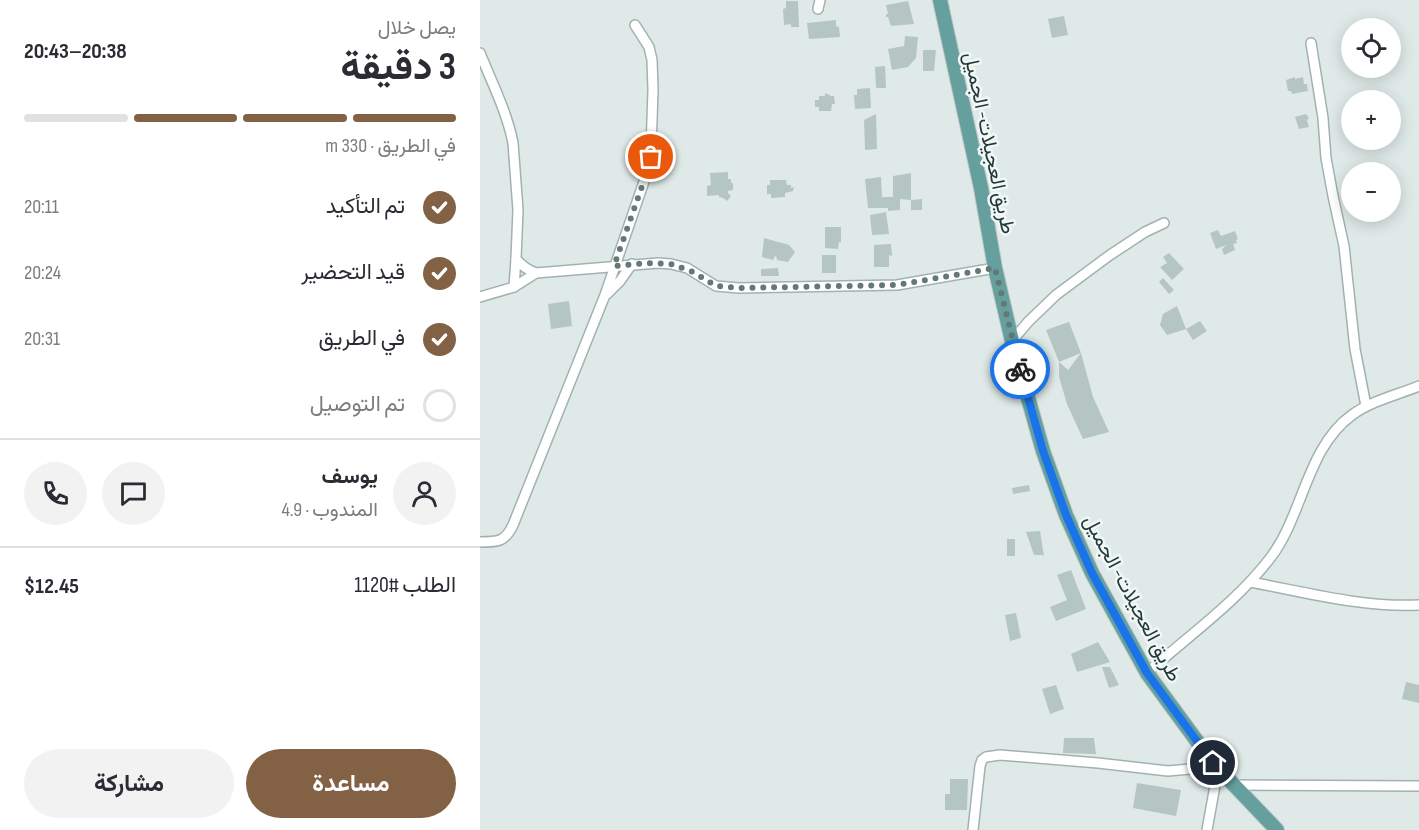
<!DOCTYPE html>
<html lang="ar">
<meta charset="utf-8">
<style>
body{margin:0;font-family:"Sofia Sans Condensed",Vazirmatn,sans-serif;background:#f2f2f3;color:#2b2b33;direction:rtl;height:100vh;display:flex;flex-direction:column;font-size:22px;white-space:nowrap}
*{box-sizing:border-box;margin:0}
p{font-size:20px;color:#7c7c81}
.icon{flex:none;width:33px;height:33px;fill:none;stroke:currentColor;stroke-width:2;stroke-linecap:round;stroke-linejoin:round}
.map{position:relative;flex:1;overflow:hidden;direction:ltr}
.side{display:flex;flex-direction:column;background:#fff;width:480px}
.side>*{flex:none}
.buttons{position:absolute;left:861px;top:18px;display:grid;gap:12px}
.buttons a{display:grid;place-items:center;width:60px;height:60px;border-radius:50%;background:#fff;box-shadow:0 3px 15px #0003;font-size:30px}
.pin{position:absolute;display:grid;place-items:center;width:51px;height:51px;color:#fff;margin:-26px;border:3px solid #fff;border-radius:50%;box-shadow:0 2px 6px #0007}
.courier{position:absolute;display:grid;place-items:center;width:60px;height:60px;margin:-30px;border:4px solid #1a73e8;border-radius:50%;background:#fff;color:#222;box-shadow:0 2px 8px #0007}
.headline em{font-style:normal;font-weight:700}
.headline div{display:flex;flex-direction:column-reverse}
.headline{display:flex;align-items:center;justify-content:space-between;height:102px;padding:0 24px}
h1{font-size:39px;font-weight:700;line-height:45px}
.bar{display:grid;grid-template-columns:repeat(4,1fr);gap:9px 6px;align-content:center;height:72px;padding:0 24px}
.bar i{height:8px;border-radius:4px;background:#e1e1e2}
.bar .selected{background:#836144}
.bar p{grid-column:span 4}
.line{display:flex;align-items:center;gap:15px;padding:0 24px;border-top:2px solid #e1e1e2}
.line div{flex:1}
.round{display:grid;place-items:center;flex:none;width:63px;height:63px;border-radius:32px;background:#f2f2f3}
ol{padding:0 24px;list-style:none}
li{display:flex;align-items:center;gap:18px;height:66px}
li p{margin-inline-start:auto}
li .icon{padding:6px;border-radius:50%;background:#836144;color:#fff;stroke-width:4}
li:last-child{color:#7c7c81}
li i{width:33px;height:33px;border:3px solid #e1e1e2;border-radius:50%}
.primary-button{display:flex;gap:12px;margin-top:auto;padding:12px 24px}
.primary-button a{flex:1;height:69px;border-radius:36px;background:#836144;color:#fff;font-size:24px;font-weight:700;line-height:69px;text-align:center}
.primary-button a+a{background:#f2f2f3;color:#2b2b33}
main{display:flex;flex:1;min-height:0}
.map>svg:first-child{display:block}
.building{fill:#b5c5c2;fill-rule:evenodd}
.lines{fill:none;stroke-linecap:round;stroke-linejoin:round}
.street-casing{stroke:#a2b2b0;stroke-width:12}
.primary-casing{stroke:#bcc4c4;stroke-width:16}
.street{stroke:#fff;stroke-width:9}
.primary{stroke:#659f9e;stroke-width:14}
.done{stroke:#647876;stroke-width:6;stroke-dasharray:0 10.8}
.route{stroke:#1a73e8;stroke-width:8}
.labels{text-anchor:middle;stroke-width:5;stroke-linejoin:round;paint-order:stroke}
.street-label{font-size:20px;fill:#213a39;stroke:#f0f7f5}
</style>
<main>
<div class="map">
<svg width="939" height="830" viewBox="0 0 939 830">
<rect width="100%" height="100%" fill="#dfeae8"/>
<g class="building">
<polygon points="306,1 318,1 319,27 311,27 311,24 304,25 303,9 306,8"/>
<polygon points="428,1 434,24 411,26 408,17 406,17 406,14 408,14 406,5"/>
<polygon points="584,16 588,35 572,38 568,19"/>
<polygon points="356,20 356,26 359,27 360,37 329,39 327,23"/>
<polygon points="425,36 438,37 436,58 428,67 412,70 408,49 424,46"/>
<polygon points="443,50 456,50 454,71 443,71"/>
<polygon points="405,66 406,88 396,88 395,67"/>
<polygon points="815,77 815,79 823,77 824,84 827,84 828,91 812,94 811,91 808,91 806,80"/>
<polygon points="390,88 391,108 375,109 374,95 377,95 377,89"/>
<polygon points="345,93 351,96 354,96 355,104 352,104 351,111 339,111 339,107 335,107 335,100 339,100 339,96 345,96"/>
<polygon points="396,114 397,149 385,150 384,120"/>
<polygon points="826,114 829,118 827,120 829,127 819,129 815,117"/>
<polygon points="248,172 248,179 251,179 251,183 253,183 253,190 248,191 248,193 251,196 247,201 243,198 239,197 239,195 227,196 227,186 231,185 230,173"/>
<polygon points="431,173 431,200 420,199 420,210 408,211 408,208 388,208 385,179 401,177 402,197 413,197 413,176"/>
<polygon points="290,180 306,180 307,185 311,185 311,188 314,187 313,191 305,193 305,197 291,198 291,194 287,194 287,185 290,185"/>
<polygon points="442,199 442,210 431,210 431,200"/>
<polygon points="406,212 409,234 392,235 390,215"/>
<polygon points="345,227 361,227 361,242 359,242 358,249 345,248"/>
<polygon points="738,230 741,236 755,231 758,239 756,240 757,243 753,244 755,250 744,255 742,249 746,245 736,249 730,233"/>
<polygon points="284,238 309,245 315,252 308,262 297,260 296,255 293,260 282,257"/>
<polygon points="411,244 412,256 409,255 409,267 394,267 394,245"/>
<polygon points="689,253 704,269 692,280 680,267 687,263 683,257"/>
<rect x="342" y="255" width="14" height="18"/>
<polygon points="298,268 299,276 281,276 281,269"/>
<polygon points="683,278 694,290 689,294 679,282"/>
<polygon points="89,301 92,326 71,329 68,304"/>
<polygon points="697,306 706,329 687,335 680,325 683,314"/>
<polygon points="720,321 727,331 713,340 706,329"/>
<path d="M589,322L601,353L613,397L629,432L603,439L587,404L579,377V362L566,330ZM601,353L588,370L579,362Z"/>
<polygon points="549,485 550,491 533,494 532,488"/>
<polygon points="560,531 564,556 563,556 563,555 554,555 546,532"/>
<rect x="527" y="539" width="8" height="17"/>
<polygon points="591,570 606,609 576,621 570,607 587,600 577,575"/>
<polygon points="536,613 541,638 530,641 525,615"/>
<polygon points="618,642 630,662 597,672 591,654"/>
<polygon points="622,667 630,667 639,685 629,688"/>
<polygon points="926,682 939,685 939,703 922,699"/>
<polygon points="576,685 584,709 570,714 562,689"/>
<polygon points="584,738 614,738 616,754 583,753"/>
<polygon points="470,779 488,779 487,810 465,810 465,794 470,794"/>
<polygon points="657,783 701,790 696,816 653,808"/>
</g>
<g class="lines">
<defs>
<g id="street">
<polyline points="338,9 340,0"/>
<polyline points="831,43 843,118 846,158 853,196 864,246 875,349 886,406"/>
<path d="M0,53C12,83 27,112 33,143L38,210L36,259C42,266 47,270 56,273L178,263L191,264L207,268L236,286L259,288L417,285L515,268"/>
<polyline points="34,287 36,259"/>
<polyline points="127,294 140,281 152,264"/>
<polyline points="0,297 34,287 56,273"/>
<polyline points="532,341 548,322 576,295 630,255 665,232 684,223"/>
<path d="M0,542C18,542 25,542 33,525L125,295L169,167L171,150L173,90L172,60L169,47L155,25"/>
<path d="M770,582C825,592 884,608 939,605"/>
<path d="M667,673C708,636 757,602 791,557C823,515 827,447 872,415C891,401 917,395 939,386"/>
<polyline points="754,785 939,786"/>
<polyline points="493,830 500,766 502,760 506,757 520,755 618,763 688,771 710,769 733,763"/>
<polyline points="727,830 738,769"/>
</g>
<polyline id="primary" points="460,0 501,188 515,268 532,341 563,451 586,515 612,573 667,673 733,763 797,830"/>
</defs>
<use href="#street" class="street-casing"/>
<use href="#primary" class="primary-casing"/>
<use href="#street" class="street"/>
<use href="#primary" class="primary"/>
</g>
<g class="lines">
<polyline class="done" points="171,157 166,175 134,266 166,263 191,264 213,272 236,286 259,288 417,285 515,268 540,369"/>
<polyline class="route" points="540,369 563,451 586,515 612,573 667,673 733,763"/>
</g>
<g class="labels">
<g class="street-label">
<text transform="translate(510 143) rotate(78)" y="7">طريق العجيلات- الجميل</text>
<text transform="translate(653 598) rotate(62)" y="7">طريق العجيلات- الجميل</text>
</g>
</g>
</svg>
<div class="buttons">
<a><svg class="icon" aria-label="locate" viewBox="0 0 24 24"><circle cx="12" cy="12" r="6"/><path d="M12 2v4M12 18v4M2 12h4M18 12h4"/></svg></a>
<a>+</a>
<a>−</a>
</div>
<div class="pin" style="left:171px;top:157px;background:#ea580c"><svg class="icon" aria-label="bag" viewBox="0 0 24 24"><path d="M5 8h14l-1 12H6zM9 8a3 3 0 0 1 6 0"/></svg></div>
<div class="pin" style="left:733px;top:763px;background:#1f2937"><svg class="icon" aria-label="home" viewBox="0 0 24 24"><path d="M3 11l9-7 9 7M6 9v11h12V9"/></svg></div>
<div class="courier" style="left:540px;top:369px"><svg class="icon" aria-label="bike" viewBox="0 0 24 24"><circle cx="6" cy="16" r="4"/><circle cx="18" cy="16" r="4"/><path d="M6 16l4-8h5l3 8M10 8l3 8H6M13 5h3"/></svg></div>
</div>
<section class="side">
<div class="headline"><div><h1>3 دقيقة</h1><p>يصل خلال</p></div><em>20:38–20:43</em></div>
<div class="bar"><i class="selected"></i><i class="selected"></i><i class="selected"></i><i></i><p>في الطريق · 330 m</p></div>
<ol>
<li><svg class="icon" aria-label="check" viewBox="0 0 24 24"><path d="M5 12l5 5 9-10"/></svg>تم التأكيد<p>20:11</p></li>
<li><svg class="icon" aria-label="check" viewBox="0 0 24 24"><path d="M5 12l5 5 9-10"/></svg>قيد التحضير<p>20:24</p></li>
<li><svg class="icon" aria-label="check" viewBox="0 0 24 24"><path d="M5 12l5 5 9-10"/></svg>في الطريق<p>20:31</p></li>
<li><i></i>تم التوصيل</li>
</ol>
<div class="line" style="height:108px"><a class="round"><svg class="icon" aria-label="person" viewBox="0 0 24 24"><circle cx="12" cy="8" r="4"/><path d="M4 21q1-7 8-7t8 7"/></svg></a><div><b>يوسف</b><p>المندوب · 4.9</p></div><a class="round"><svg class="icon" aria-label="chat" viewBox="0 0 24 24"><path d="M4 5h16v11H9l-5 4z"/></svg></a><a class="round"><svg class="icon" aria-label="phone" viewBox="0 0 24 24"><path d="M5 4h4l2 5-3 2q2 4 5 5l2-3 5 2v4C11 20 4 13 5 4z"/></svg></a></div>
<div class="line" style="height:78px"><div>الطلب #1120</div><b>$12.45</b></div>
<div class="primary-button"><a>مساعدة</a><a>مشاركة</a></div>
</section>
</main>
